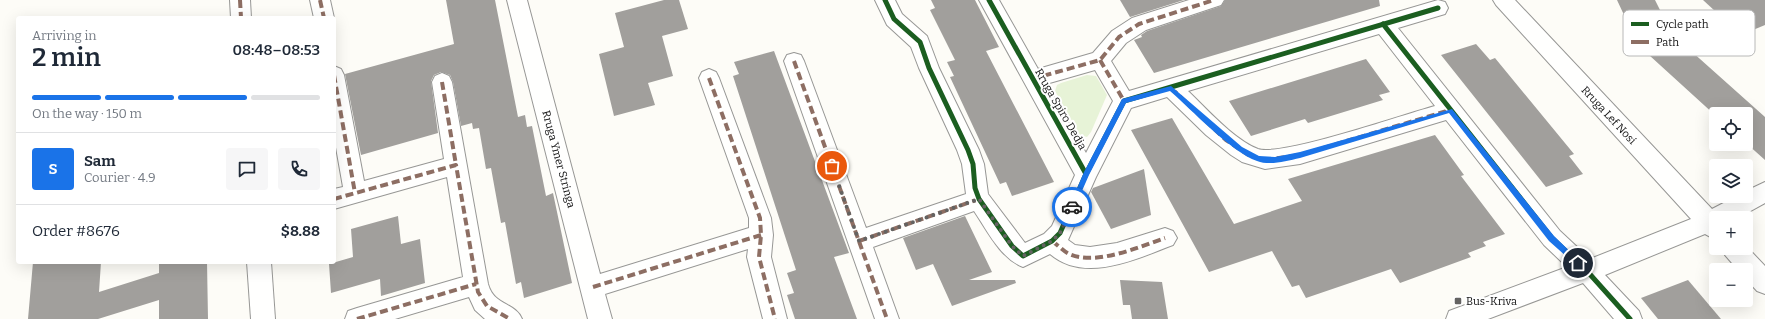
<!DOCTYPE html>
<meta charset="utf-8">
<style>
body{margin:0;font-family:Bitter,serif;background:#f6f6f7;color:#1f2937;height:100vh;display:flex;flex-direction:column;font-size:15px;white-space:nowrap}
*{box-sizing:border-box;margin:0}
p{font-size:13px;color:#747a83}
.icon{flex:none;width:22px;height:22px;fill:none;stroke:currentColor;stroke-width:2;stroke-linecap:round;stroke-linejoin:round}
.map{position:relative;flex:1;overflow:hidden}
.side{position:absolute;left:16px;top:16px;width:320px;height:248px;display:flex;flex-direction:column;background:#fff;border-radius:4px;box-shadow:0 4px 16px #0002}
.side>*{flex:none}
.tools{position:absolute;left:1709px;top:107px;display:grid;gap:8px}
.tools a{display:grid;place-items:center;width:44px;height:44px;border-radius:4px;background:#fff;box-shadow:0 4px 16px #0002;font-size:20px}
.pin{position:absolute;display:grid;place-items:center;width:34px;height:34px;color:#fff;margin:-17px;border:2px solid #fff;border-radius:50%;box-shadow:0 1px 4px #0007}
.courier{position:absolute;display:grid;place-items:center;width:40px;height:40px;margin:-20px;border:3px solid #1a73e8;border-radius:50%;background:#fff;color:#222;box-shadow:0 1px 5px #0007}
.head em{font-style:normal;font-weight:600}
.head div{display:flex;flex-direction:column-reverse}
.head{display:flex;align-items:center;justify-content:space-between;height:68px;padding:0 16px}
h1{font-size:26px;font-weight:600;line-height:30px}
.bar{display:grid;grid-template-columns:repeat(4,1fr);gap:6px 4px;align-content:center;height:48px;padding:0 16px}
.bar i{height:5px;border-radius:3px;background:#e0e1e3}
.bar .active{background:#1a73e8}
.bar p{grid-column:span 4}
.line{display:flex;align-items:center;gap:10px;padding:0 16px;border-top:1px solid #e0e1e3}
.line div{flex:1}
.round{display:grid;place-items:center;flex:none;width:42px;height:42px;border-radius:4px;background:#f6f6f7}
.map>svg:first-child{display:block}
.green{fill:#e7f3d7}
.building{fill:#a19f9c}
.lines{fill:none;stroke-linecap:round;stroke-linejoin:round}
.street-casing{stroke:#979795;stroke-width:2}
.street{fill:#fffffe;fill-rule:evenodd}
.quiet{stroke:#8d6e63;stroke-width:4;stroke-dasharray:8 4;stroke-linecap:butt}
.cycleway-casing{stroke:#fff;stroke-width:8}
.cycleway{stroke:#1b5e20;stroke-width:5}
.route{fill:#1a73e8}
.done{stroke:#646362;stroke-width:4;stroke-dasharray:0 7.2}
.poi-dot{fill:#646362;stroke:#fff;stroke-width:1.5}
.labels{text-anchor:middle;stroke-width:4;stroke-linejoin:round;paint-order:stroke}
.street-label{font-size:11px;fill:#111;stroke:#fff}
.poi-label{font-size:11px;fill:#111;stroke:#fff;text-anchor:start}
.key{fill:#fff;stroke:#b8b8b8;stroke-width:1}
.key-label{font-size:11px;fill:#111}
</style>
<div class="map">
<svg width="1765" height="319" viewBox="0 0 1765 319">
<rect width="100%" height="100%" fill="#fdfcf7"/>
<polygon class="green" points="1087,75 1096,76 1107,95 1091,132 1087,137 1080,135 1055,91 1057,85 1061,83"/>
<g class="building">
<polygon points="446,0 495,0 518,117 525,115 527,127 532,126 546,196 553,193 572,283 524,298 521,282 516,284 505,222 501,223 491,168 486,169 479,128 473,129 472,123 461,126 453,82 450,75 441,72 434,75 431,81 438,133 361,155 345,74 454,44"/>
<polygon points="664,0 679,0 688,29 662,36 673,76 648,83 655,105 614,116 599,54 624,47 615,13"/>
<polygon points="931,0 975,0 999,47 986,51 1054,182 1012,196 1006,182 1000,184 950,77 954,76 947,62 955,60 930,10 935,8"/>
<polygon points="1120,0 1184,0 1130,17"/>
<polygon points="1225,0 1379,0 1380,6 1154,73 1134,40 1142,37 1141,35 1147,31 1221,6"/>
<polygon points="1617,0 1655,0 1672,34 1765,117 1765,160 1746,143 1746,114 1716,114 1716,116 1638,45"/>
<polygon points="1703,0 1765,0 1765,25 1741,35"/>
<polygon points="1476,44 1490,60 1495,58 1574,154 1569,156 1583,174 1546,187 1441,55"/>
<polygon points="774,51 849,253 834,257 857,319 795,319 787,295 794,293 787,273 796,270 733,76 739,74 734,62"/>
<polygon points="1366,59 1390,92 1379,95 1383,100 1308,123 1305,119 1251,136 1229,101"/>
<polygon points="1172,118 1234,224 1302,201 1288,179 1435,135 1464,175 1461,176 1505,234 1483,242 1486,246 1468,253 1471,257 1400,283 1391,269 1306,298 1299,285 1292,287 1272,251 1209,272 1131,130"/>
<polygon points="1144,169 1151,215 1111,229 1091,192 1093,188"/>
<polygon points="398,216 401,244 420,239 425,283 381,296 380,279 331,293 329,264 353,257 351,229"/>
<polygon points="965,216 992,272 969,280 1015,280 1016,283 952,306 933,264 916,270 903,238"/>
<polygon points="33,262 101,262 99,292 159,273 159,262 207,262 208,319 159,319 159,300 98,319 28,319"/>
<polygon points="1120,280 1162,282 1168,319 1132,319 1130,305 1123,305"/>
<polygon points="1688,280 1721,319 1658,319 1641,298"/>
</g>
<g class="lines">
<defs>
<g id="street">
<polygon points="230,0 250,0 251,18 231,18"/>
<polygon points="310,0 330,0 334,18 314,18"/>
<polygon points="507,0 527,0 600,274 749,228 749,218 699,78 702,72 709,69 716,72 719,78 771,218 773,235 771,257 787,319 763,319 747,257 748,249 605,294 612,319 588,319"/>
<path d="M875,0H895L902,14L927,36L939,68L979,150L984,164L988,194L1025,243L1044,234L1052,226L1075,175L979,0H999L1038,69L1093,53L1112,31L1132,18L1189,0H1224L1221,5L1146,30L1126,43L1111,61L1129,91L1438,0L1445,2L1448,8L1445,14L1398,28L1560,231L1590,259L1691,219L1496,5L1493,0H1515L1712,209L1737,196H1746V191L1765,182V203L1738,218H1716V240L1705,234L1605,275L1639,311L1642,319H1614L1583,283L1488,319H1446L1449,311L1567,267L1544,245L1446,120L1300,164L1265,169L1242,162L1231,155L1206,135L1167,97L1131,108L1096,177L1068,240L1075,245L1090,247L1117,243L1165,228L1173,231L1177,238L1173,245C1136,259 1085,284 1050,254L1023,267C1000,258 987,230 974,211L873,247L899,319H875L784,61L787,55L794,53L801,55L804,61L866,228L966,194L962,164L957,150L919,68L911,47L887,25ZM1379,34L1435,106C1405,114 1281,157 1258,149C1233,139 1207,109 1188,91ZM1095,70L1113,101L1086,153L1046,84Z"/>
<path d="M334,66L341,69L344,75L364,181L444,159L432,82L435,76L442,73L449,76L452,82L488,284C494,306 515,302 522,319H485L475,310L469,297L395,319H345L348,311L357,308L463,277L447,177L334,209V189L343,187L334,136Z"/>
<polygon points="1746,246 1765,266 1765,294 1757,291 1746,279 1746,270 1738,270 1725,255 1721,248 1746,248"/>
<polygon points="247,262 271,262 275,319 251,319"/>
</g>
</defs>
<use href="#street" class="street-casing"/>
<use href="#street" class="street"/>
<g class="quiet">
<polyline points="240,0 241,18"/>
<polyline points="320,0 324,18"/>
<polyline points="1100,60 1124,101"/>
<polyline points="794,61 887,319"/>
<polyline points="334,75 355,193"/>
<polyline points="709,78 760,218 761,235 759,257 775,319"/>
<polyline points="1032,79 1100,60 1119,37 1139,24 1214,0"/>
<polyline points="442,82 456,165"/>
<polyline points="1171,88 1226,140 1250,156 1265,160 1300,155 1450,110"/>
<polyline points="334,199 456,165 478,292 487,306 510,319"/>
<polyline points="859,241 979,199"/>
<path d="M1052,241C1058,245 1063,251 1069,254C1096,266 1139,247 1165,238"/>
<polyline points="593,287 761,235"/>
<polyline points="357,319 476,284"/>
</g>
<defs>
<g id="cycleway">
<polyline points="885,0 894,19 920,42 929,68 968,150 973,164 975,188 979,199 1012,246 1023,256 1052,241 1060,233 1086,174 989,0"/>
<polyline points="1383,24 1552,238 1587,271 1630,319"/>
<polyline points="1086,174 1124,101 1438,8"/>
</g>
</defs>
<use href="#cycleway" class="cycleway-casing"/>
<use href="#cycleway" class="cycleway"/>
</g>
<path class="route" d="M1171,86L1242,147L1259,156L1275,157L1300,152L1452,109L1554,236L1582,263L1578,266L1576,265L1549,241L1449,113L1300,158C1286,161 1270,166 1257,161C1231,152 1192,110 1170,91L1126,103L1089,175L1074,209H1069V207L1084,172L1122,99Z"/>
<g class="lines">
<polyline class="done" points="832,166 859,241 979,199 1012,246 1023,256 1052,241 1060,233 1072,207"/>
</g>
<rect class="poi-dot" x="1454" y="297" width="8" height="8" rx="2"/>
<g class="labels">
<g class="street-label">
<text transform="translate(1061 109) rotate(60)" y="4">Rruga Spiro Dedja</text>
<text transform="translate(1609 115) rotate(47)" y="4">Rruga Lef Nosi</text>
<text transform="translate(559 159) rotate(75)" y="4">Rruga Ymer Stringa</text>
</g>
<g class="poi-label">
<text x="1466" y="305">Bus-Kriva</text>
</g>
</g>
<rect x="1623" y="10" width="132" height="46" rx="6" class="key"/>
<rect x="1631" y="22" width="18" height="4" fill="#1b5e20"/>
<rect x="1631" y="40" width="18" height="4" fill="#8d6e63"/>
<g class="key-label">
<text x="1656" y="28">Cycle path</text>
<text x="1656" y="46">Path</text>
</g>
</svg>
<div class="tools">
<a><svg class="icon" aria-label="locate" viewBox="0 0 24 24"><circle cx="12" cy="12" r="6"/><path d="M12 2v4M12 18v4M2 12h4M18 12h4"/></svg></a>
<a><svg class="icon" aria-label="layers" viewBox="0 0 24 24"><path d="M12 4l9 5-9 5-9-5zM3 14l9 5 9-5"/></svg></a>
<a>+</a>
<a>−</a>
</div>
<div class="pin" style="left:832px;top:166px;background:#ea580c"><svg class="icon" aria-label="bag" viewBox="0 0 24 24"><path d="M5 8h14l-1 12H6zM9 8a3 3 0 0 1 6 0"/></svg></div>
<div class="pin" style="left:1578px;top:263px;background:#1f2937"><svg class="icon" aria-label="home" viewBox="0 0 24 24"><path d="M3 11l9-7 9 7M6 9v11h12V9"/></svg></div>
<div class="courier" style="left:1072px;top:207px"><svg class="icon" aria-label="car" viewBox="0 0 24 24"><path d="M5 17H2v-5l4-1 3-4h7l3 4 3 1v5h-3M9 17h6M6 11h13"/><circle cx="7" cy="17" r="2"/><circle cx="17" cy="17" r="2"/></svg></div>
<section class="side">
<div class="head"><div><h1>2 min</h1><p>Arriving in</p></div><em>08:48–08:53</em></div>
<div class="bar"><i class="active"></i><i class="active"></i><i class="active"></i><i></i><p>On the way · 150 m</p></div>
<div class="line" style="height:72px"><b class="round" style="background:#1a73e8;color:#fff">S</b><div><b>Sam</b><p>Courier · 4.9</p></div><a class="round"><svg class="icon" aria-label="chat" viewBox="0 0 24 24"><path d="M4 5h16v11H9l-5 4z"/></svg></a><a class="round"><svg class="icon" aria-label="phone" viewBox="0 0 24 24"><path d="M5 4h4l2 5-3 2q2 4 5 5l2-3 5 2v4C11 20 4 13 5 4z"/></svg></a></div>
<div class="line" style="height:52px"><div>Order #8676</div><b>$8.88</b></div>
</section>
</div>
